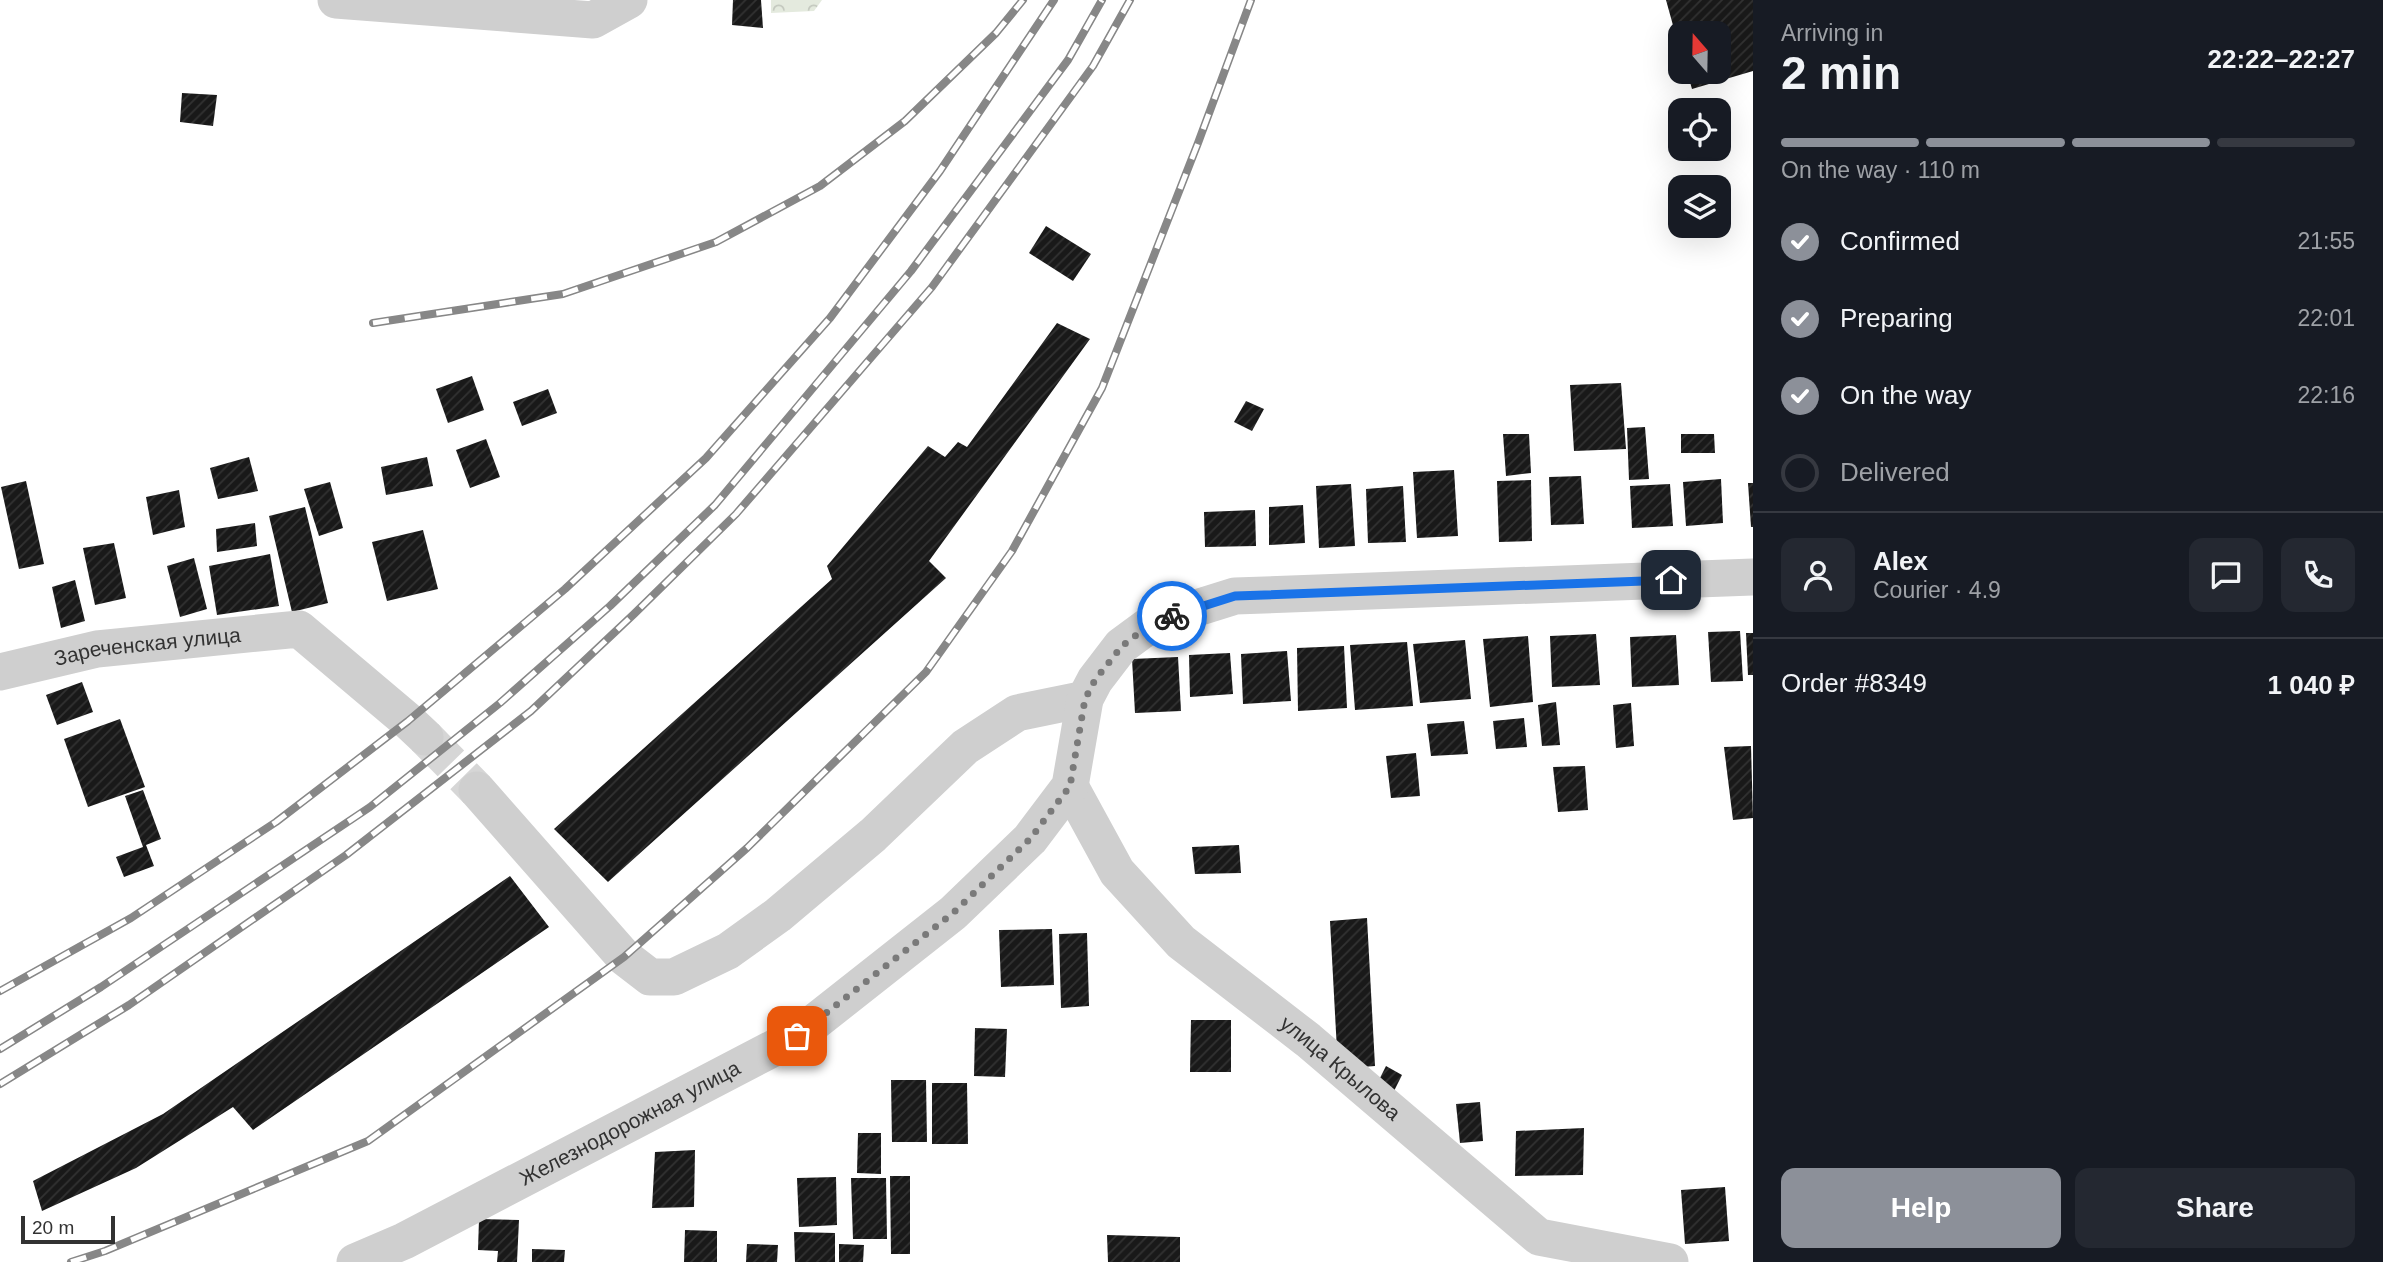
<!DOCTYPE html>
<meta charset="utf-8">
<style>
body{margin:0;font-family:Helvetica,sans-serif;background:#242831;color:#f1f3f6;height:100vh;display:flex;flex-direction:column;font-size:26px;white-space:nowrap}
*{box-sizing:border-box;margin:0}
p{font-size:23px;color:#9ea1a6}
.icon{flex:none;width:38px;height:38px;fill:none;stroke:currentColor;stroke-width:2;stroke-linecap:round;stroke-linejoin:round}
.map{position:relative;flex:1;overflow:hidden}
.side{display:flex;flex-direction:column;background:#171b24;width:630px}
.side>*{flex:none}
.needle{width:46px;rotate:340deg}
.buttons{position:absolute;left:1668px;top:21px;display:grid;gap:14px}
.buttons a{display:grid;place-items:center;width:63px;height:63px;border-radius:14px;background:#171b24;box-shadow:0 7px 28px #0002;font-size:35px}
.scale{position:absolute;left:21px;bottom:18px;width:94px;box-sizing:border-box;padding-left:7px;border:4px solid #323232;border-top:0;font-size:19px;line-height:24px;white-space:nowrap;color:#323232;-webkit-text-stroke:5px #fff;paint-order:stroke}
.pin{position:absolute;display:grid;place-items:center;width:60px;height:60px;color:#fff;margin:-30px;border-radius:14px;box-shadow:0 4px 10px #0006}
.courier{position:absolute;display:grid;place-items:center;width:70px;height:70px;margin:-35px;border:5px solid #1a73e8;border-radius:50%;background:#fff;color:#222;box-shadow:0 2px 9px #0007}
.headline em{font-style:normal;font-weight:700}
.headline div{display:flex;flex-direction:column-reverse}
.headline{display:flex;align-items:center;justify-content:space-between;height:119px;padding:0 28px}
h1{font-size:46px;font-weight:700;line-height:52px}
.bar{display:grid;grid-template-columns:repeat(4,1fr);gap:10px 7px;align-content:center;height:84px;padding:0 28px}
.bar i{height:9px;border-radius:5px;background:#363941}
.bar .active{background:#8c9099}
.bar p{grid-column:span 4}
.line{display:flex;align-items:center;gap:18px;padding:0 28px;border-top:2px solid #363941}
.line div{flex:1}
.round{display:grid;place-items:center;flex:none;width:74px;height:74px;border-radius:14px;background:#242831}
ol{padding:0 28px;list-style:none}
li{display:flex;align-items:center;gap:21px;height:77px}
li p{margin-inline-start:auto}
li .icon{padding:7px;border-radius:50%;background:#8c9099;color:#fff;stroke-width:4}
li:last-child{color:#9ea1a6}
li i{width:38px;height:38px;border:4px solid #363941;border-radius:50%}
.primary-button{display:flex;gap:14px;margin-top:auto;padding:14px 28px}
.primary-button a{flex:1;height:80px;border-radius:14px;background:#8c9099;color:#fff;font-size:28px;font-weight:700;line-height:80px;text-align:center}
.primary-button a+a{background:#242831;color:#f1f3f6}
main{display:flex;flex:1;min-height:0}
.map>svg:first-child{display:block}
.forest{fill:url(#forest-crowns)}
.building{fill:url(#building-hatch)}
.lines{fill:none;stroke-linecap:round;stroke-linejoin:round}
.minor-tunnel{stroke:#d6d6d6;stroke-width:37;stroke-dasharray:37 18;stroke-linecap:butt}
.minor{stroke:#cfcfcf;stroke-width:37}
.rail-casing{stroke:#878787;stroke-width:8}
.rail{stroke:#fff;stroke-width:5;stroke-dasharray:16;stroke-linecap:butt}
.done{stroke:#7a7a7a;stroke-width:7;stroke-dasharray:0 12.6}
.route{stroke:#1a73e8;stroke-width:9}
.labels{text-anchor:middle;stroke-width:7;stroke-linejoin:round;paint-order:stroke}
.street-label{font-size:21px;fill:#323232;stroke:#fff}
</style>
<main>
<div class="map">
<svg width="1753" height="1262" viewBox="0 0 1753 1262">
<defs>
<pattern id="forest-crowns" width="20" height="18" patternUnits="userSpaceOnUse" patternTransform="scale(1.75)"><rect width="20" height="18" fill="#e4eade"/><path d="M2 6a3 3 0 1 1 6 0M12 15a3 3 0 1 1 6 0" fill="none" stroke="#c4c9bf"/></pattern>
<pattern id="building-hatch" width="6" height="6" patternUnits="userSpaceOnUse" patternTransform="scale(1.75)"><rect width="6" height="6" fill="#191919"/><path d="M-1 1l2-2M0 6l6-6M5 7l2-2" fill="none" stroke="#323232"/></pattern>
</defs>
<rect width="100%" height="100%" fill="#fff"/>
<polygon class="forest" points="771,0 822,0 814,11 771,13"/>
<g class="building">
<polygon points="733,0 761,0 763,28 732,25"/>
<polygon points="1666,0 1753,0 1753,71 1692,89 1687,72 1718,72 1718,33 1680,33 1679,47"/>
<polygon points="182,93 217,95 213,126 180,122"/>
<polygon points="1046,226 1091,254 1073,281 1029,253"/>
<polygon points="1057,323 1090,339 929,561 946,578 608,882 554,829 832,579 827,566 928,446 945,457 958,442 967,447"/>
<polygon points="472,376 484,410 448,423 436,389"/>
<polygon points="1621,383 1626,449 1574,451 1570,385"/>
<polygon points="548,389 557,413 522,426 513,402"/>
<polygon points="1246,401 1264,409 1252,431 1234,422"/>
<polygon points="1645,427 1649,479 1629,480 1627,428"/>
<polygon points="1503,434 1529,434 1531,473 1506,476"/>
<polygon points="1681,434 1714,434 1715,453 1681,453"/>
<polygon points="486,439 500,477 470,488 456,450"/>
<polygon points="249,457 258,491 218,499 210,468"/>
<polygon points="427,457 433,486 386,495 381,467"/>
<polygon points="1454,470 1458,536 1417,538 1413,472"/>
<polygon points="1581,476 1584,524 1551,525 1549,477"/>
<polygon points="1721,479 1723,523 1686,526 1683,482"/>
<polygon points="1531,480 1532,541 1499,542 1497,481"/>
<polygon points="26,481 44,564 19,569 1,487"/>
<polygon points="330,482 343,528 319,536 304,489"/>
<polygon points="1748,483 1753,483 1753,527 1751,527"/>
<polygon points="1351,484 1355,546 1319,548 1316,486"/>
<polygon points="1670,484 1673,526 1632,528 1630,486"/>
<polygon points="1403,486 1406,542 1368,543 1366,489"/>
<polygon points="179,490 185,527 153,535 146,497"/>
<polygon points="1303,505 1305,543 1269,545 1269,507"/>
<polygon points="305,507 328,603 292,612 269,516"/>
<polygon points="1255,510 1256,546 1205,547 1204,512"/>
<polygon points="255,523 257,546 217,552 216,529"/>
<polygon points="423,530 438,589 387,601 372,542"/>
<polygon points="114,543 126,598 95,605 83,548"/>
<polygon points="270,554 279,606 217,615 209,566"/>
<polygon points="194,558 207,609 180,617 167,566"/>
<polygon points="75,580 85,621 61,628 52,587"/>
<polygon points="1740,631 1743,681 1711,682 1708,632"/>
<polygon points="1746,633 1753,633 1753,675 1748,675"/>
<polygon points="1596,634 1600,685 1552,687 1550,636"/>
<polygon points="1676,635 1679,685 1632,687 1630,637"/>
<polygon points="1528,636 1533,702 1490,707 1483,639"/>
<polygon points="1465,640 1471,699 1420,703 1413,644"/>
<polygon points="1407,642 1413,706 1355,710 1350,645"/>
<polygon points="1344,646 1347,708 1298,711 1297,648"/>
<polygon points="1287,651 1291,701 1243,704 1241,654"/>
<polygon points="1230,653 1233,694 1190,697 1189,655"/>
<polygon points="1178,657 1181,711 1135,713 1132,659"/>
<polygon points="82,682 93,712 57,725 46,695"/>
<polygon points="1556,702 1560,745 1542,746 1538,705"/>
<polygon points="1631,703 1634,746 1616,748 1613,705"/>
<polygon points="1524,718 1527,747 1496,749 1493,721"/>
<polygon points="120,719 145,787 88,807 64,739"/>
<polygon points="1464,721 1468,754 1431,756 1427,724"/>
<polygon points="1751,746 1753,818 1733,820 1724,747"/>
<polygon points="1416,753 1420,796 1391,798 1386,756"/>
<polygon points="1585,766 1588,810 1558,812 1553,767"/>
<polygon points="143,790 161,839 146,845 154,866 124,877 116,857 143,847 125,796"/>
<polygon points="1239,845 1241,873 1195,874 1192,847"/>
<polygon points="510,876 549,927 253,1130 233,1107 136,1168 42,1211 33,1181 163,1114"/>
<polygon points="1367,918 1375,1066 1338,1069 1330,921"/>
<polygon points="1052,929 1054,985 1001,987 999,930"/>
<polygon points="1087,933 1089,1006 1061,1008 1059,934"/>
<polygon points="1191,1020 1231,1020 1231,1072 1190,1072"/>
<polygon points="975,1028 1007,1029 1005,1077 974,1076"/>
<polygon points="1386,1066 1402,1075 1389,1101 1373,1092"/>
<polygon points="891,1080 926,1080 927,1142 892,1142"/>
<polygon points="932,1083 967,1083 968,1144 932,1144"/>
<polygon points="1480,1102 1483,1141 1460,1143 1456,1104"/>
<polygon points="1584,1128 1583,1175 1515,1176 1516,1131"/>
<polygon points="858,1133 881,1133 881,1174 857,1173"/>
<polygon points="695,1150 694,1207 652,1208 655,1152"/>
<polygon points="890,1176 910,1176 910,1254 891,1254"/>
<polygon points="836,1177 837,1225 799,1227 797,1178"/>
<polygon points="851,1178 886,1178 887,1239 853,1239"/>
<polygon points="1725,1187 1729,1241 1685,1244 1681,1190"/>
<polygon points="479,1219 519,1220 517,1262 497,1262 498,1251 478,1250"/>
<polygon points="685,1230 717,1231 717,1262 684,1262"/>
<polygon points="794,1232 835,1233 835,1262 795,1262"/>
<polygon points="1107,1235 1180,1237 1180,1262 1108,1262"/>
<polygon points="747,1244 778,1245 777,1262 746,1262"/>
<polygon points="839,1244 864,1245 863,1262 839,1262"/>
<polygon points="532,1249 565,1250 564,1262 532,1262"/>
</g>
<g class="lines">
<polyline class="minor-tunnel" points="425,737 477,790"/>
<g class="minor">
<polyline points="336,0 593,20 629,0"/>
<path id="s1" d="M0,672L97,649L299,629L408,721L425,737"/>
<path id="s2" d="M1070,786L1117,872L1181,942L1308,1040L1539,1237L1670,1262"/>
<polyline points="477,790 624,957 650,977 674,977 728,951 778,915 873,835 965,747 1017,713 1085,699"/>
<path id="s3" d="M355,1262L404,1241L797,1036L953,913L1030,839L1070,786L1085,699L1095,680L1121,646L1155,621L1235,596L1753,577"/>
</g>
<defs>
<g id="rail">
<polyline points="373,323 563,294 716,242 820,186 905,121 996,33 1023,0"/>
<polyline points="0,991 131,918 276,822 408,721 565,589 706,458 830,318 940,171 1054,0"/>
<polyline points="0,1049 101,987 370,807 500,703 610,606 715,505 911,271 1068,60 1102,0"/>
<polyline points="0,1084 129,1005 346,855 531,711 634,614 736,514 932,287 1093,66 1130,0"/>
<polyline points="71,1262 105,1251 368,1141 624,957 747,848 926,672 1012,551 1102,388 1198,143 1251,0"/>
</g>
</defs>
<use href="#rail" class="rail-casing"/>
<use href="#rail" class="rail"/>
</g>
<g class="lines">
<polyline class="done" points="797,1036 953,913 1030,839 1070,786 1085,699 1095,680 1122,646 1155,621 1172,616"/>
<polyline class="route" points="1172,616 1235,596 1671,580"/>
</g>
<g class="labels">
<g class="street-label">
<text dy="7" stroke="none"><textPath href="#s1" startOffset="150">Зареченская улица</textPath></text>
<text dy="7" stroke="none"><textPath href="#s2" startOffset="396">улица Крылова</textPath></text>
<text dy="7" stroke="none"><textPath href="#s3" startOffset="308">Железнодорожная улица</textPath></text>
</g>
</g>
</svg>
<div class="buttons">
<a><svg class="needle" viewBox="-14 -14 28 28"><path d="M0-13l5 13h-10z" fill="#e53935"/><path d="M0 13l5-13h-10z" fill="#9ea1a6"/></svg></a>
<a><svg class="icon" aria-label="locate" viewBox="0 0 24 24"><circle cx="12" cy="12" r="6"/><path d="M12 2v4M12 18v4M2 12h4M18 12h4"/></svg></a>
<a><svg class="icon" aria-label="layers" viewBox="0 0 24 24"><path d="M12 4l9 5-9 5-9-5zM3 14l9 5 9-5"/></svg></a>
</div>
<div class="scale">20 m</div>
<div class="pin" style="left:797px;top:1036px;background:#ea580c"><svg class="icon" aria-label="bag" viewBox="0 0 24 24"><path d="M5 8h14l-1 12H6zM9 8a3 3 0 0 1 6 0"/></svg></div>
<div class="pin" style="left:1671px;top:580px;background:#1f2937"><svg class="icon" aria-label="home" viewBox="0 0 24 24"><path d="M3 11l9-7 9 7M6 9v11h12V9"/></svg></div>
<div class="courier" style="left:1172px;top:616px"><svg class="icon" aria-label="bike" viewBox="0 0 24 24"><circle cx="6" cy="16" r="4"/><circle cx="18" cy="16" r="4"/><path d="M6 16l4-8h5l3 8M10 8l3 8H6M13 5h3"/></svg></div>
</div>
<section class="side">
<div class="headline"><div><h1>2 min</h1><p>Arriving in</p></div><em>22:22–22:27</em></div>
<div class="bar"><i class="active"></i><i class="active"></i><i class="active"></i><i></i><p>On the way · 110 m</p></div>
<ol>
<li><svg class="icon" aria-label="check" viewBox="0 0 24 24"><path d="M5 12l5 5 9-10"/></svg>Confirmed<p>21:55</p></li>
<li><svg class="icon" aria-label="check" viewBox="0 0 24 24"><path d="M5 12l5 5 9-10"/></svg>Preparing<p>22:01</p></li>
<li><svg class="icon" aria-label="check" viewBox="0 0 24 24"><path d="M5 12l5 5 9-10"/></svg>On the way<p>22:16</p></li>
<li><i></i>Delivered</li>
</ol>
<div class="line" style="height:126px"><a class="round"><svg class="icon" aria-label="person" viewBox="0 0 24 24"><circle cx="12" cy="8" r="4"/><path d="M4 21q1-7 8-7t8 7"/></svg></a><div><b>Alex</b><p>Courier · 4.9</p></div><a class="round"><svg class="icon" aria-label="chat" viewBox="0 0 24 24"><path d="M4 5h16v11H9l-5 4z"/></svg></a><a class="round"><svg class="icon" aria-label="phone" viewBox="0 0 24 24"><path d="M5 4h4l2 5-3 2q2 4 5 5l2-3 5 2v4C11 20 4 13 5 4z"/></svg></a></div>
<div class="line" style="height:91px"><div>Order #8349</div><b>1 040 ₽</b></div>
<div class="primary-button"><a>Help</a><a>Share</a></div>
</section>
</main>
